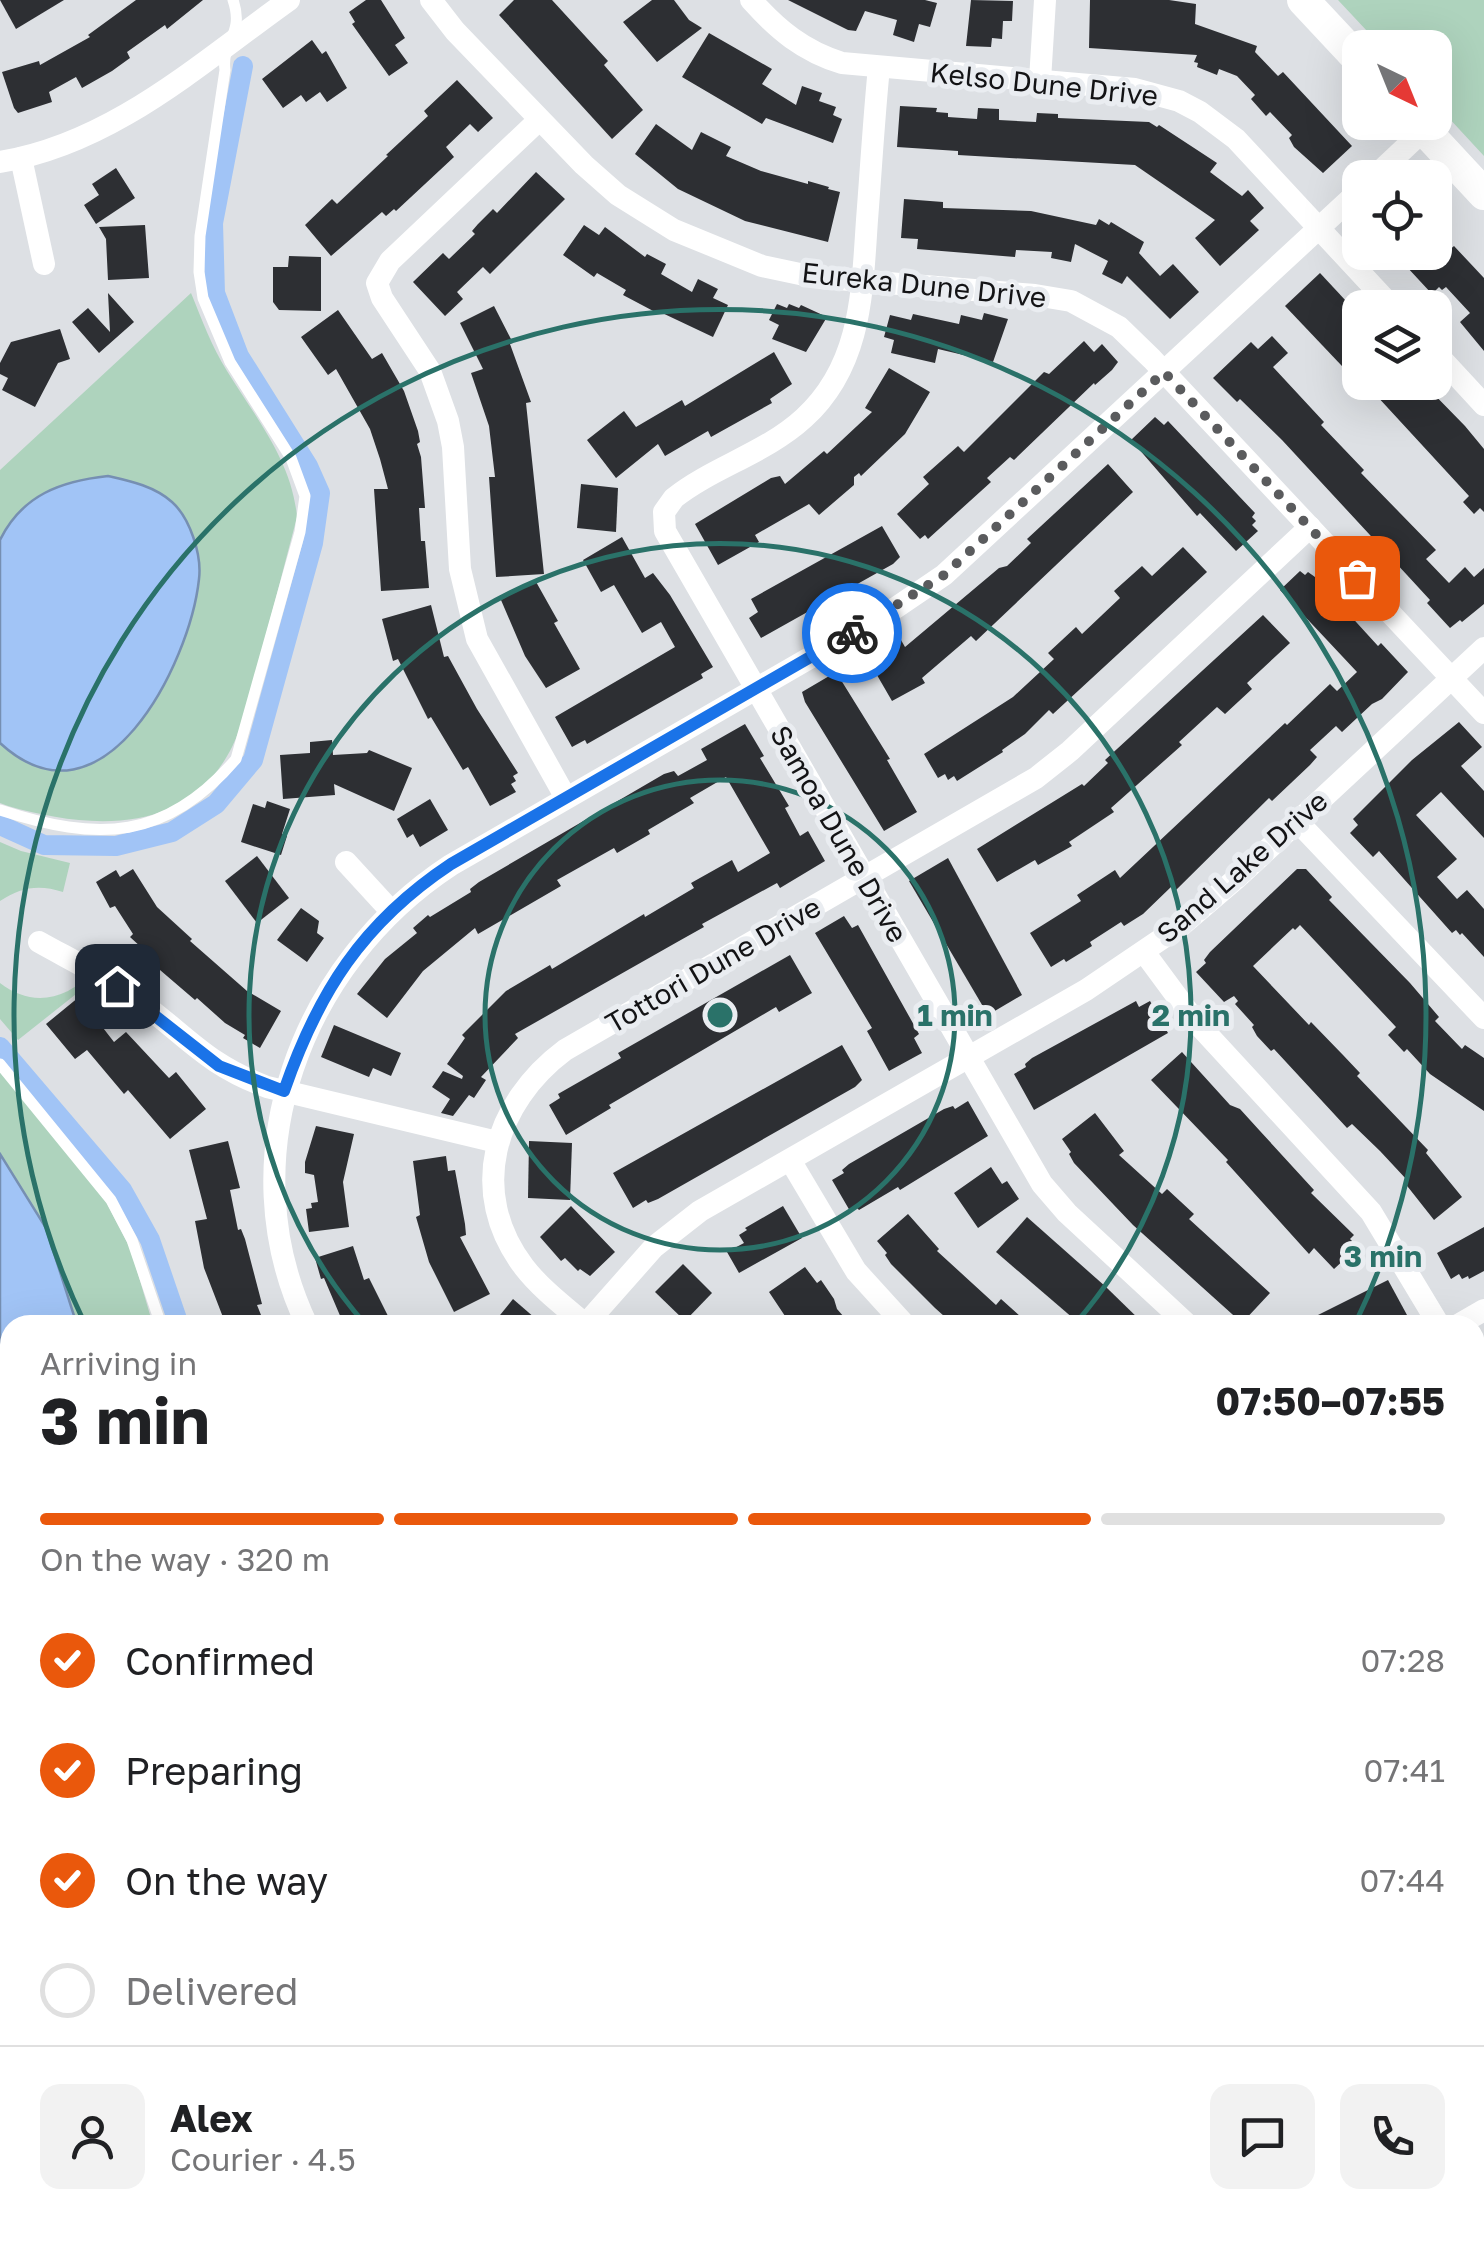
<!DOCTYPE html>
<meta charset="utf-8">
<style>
body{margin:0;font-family:"Golos Text",sans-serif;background:#f2f2f2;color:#202124;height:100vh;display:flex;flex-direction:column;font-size:38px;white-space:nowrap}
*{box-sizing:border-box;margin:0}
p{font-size:32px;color:#757577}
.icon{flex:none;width:55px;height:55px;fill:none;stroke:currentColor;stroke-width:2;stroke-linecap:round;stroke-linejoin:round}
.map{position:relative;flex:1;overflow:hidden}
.side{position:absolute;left:0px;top:1315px;width:1485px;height:932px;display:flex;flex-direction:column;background:#fff;border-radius:30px 30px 0 0;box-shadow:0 10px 40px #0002}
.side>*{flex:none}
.needle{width:65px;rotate:137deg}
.fabs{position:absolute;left:1342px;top:30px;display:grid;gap:20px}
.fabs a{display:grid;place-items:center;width:110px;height:110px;border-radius:20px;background:#fff;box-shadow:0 10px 40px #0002;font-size:50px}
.pin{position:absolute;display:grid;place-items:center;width:85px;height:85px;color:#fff;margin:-42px;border-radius:20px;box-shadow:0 5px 15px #0006}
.courier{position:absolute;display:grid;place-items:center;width:100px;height:100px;margin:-50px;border:8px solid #1a73e8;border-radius:50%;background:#fff;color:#222;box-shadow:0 2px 12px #0007}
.head em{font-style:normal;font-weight:700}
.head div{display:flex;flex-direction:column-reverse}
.head{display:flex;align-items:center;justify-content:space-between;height:170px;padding:0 40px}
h1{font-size:65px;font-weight:700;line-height:75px}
.bar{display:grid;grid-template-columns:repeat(4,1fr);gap:15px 10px;align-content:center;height:120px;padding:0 40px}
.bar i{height:12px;border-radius:8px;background:#e0e0e0}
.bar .selected{background:#ea580c}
.bar p{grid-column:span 4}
.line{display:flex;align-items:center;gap:25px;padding:0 40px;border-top:2px solid #e0e0e0}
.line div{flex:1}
.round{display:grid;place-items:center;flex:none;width:105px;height:105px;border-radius:20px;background:#f2f2f2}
ol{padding:0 40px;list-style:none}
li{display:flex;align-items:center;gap:30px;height:110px}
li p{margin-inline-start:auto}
li .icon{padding:10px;border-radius:50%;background:#ea580c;color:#fff;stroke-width:4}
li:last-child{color:#757577}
li i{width:55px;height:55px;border:5px solid #e0e0e0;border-radius:50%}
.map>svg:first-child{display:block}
.green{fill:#aed3bd}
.water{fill:#a1c4f6;stroke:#768fb2;stroke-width:2.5}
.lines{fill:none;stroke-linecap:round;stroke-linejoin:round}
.canal{stroke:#a1c4f6;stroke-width:20}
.building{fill:#2d2f33}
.service{stroke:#fff;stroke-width:11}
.minor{stroke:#fff;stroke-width:22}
.secondary{stroke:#fff;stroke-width:32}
.motorway{stroke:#da9a5e;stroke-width:42}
.done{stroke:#5a5b5d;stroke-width:10;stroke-dasharray:0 18}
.route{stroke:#1a73e8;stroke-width:12}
.ring{fill:none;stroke:#2a7269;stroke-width:5}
.labels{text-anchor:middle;stroke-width:10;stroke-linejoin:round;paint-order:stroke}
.street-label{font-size:28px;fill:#131315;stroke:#eaedf1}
.centre{fill:#2a7269;stroke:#eaedf1;stroke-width:5}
.ring-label{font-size:30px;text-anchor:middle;font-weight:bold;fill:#2a7269;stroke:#eaedf1;stroke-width:10;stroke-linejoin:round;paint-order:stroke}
</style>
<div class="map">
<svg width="1484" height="2246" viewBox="0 0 1484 2246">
<rect width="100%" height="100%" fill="#dde0e4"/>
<g class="green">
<polygon points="1338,0 1484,0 1484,156 1435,103 1435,48 1382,47"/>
<path d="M191,293C202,320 212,347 227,371C256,418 292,461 297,517C283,570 270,622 255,674C248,698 243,725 232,747C187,837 89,829 8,806L0,803V470Z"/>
<path d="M0,842L21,851L70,863L63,892C39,884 21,887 0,901Z"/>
<path d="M0,983C21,999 44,1003 68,991C76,986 80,983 90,983L18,1040L0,1019Z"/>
<polygon points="0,1071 105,1200 131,1250 153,1325 10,1325 10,1527 0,1531"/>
</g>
<g class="water">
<path d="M108,476C130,481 154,486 172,502C190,518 202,555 199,579C190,664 103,838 0,743V540C22,495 61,481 108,476Z"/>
<polygon points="0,1154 46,1228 77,1325 10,1325 10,1469 0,1473"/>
</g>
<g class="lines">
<g class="canal">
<polyline points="0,825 44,845 116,846 172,832 216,804 253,760 313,543 320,493 308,466 239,356 215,293 213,223 243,66"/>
<polyline points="0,1047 122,1190 150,1240 179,1325"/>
<polyline points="1475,2128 1484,2133"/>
</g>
</g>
<g class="building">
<polygon points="0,0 64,0 16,29"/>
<polygon points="136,0 203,0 167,29 165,25 127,52 130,58 112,71 82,88 76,77 49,92 52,102 18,113 14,108 2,72 39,61 40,65 90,37 88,35"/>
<polygon points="366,0 381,0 405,38 395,45 408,63 389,76 352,24 355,22 349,12"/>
<polygon points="514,0 552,0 608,61 604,65 643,110 612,139 499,15"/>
<polygon points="652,0 674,0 689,20 702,28 657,62 623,22"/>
<polygon points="788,0 925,0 937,3 930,27 919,24 914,42 893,35 897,20 865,11 856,31 848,30"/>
<polygon points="971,0 1013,1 1012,21 1003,21 1002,39 992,38 991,47 966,46"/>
<polygon points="1090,0 1169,0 1196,4 1195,24 1257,46 1255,52 1278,76 1283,72 1352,146 1323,173 1294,147 1289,138 1292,135 1270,112 1266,116 1251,99 1255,95 1237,76 1219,69 1217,75 1197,67 1198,63 1194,62 1197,55 1089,48"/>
<polygon points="709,33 772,69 762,84 796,105 802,86 822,93 819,101 836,107 833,115 842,119 833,143 766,118 762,124 682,77"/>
<polygon points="312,40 322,54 326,51 347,88 327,102 320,92 306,102 301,95 283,108 262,79"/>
<polygon points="457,80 493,118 478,132 470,124 446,147 454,157 396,211 394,209 386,216 382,212 331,256 305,225 332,199 337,204 388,156 386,155 428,116 424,111"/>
<polygon points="900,106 937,108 936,112 948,113 948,117 977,119 978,108 999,109 999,120 1036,122 1037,113 1058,114 1058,118 1149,122 1157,127 1159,125 1217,163 1210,172 1242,196 1248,190 1264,208 1250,221 1259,230 1220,266 1195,238 1215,220 1135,165 958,155 958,151 897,147"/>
<polygon points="656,124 692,150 701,132 731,147 726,156 761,171 808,184 808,181 829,187 828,189 840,192 828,242 745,221 678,189 635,154"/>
<polygon points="116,168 135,198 96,224 84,205 99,195 92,184"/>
<polygon points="536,172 565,199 490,274 483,267 457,292 463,299 445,316 413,282 443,253 449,259 475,234 472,231 478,224 493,209 497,213"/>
<polygon points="904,199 943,202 943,208 1031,211 1096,225 1099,219 1109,225 1111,222 1144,242 1139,253 1160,276 1173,264 1199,292 1170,319 1127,276 1122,284 1102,274 1108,261 1075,244 1071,262 1051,258 1052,252 1016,250 1015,257 917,249 918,239 901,238"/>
<polygon points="145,225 149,278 108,280 106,239 99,227"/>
<polygon points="584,225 599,235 605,227 645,257 647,254 666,264 661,274 692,292 698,279 718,289 713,298 728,305 713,337 658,311 657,313 623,295 626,290 597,273 594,277 563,255"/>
<polygon points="1454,246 1484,278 1484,351 1460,322 1470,313 1446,287 1442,290 1439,287 1432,294 1393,252 1447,252"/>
<polygon points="289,256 321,257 321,311 279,310 273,302 273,267 288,267"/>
<polygon points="1320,273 1360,316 1360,385 1285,306"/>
<polygon points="108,293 134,322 99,353 72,322 88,308 110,332"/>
<polygon points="777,304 787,308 789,304 799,308 801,305 827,317 806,352 772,339 779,325 769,320"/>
<polygon points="494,306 513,343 510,344 531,402 526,403 544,574 496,577 489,477 495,477 489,426 471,373 483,369 460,323"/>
<polygon points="338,310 372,359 382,353 404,391 418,431 420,442 417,444 421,457 425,508 419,508 421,541 425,541 429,588 381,591 374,489 388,489 380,459 370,429 336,369 328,375 301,337"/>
<polygon points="984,313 1008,319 993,362 938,349 935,363 891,353 894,340 884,337 890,315 911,320 913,314 959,324 961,315 982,320"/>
<polygon points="60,329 70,359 58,363 35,407 2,390 8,378 0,374 0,363 11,342"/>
<polygon points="1272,336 1288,353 1273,367 1324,422 1321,425 1364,470 1361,473 1436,550 1426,559 1449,583 1465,567 1474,577 1484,568 1484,604 1462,622 1460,620 1450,628 1427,603 1430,600 1407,575 1282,440 1240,399 1237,402 1213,378 1251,342 1258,349"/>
<polygon points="1084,341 1094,352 1102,344 1118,362 1112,370 1095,385 1094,383 1014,460 1010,457 987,478 991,482 928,539 925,535 920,539 897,514 929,484 923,477 958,446 964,452 1044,372 1049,374"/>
<polygon points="774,352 792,384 770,399 772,403 711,437 708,431 665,456 658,444 616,478 587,440 624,411 636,427 682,400 685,406"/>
<polygon points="889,368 930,392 905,434 861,476 859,473 854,477 854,485 819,515 809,504 755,535 759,542 718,565 695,524 771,478 780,476 785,484 824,451 827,454 872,412 865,408"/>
<polygon points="1364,382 1422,382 1465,426 1484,449 1484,512 1480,508 1474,514 1463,502 1469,496"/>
<polygon points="1155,417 1164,425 1168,421 1255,513 1252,517 1256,521 1252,525 1258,531 1236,551 1200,513 1197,516 1131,440"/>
<polygon points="1108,464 1133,492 976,641 971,636 922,678 925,683 892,701 870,663 878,658 877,654 901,640 905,647 999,568 1007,566 1031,543 1027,539"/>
<polygon points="581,484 618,488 616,532 577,528"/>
<polygon points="882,526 900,557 893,564 761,638 749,618 758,612 751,599"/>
<polygon points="622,537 645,578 653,573 670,595 713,667 701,674 703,678 587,744 585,740 572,747 555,717 675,647 661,622 642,633 614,585 601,592 583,560"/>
<polygon points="1183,547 1207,572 1053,714 1049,710 1025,734 1002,750 1003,752 957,781 954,776 948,780 945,774 938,778 924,754 1013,697 1054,659 1048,653 1076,627 1082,634 1120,598 1114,591 1142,566 1152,576"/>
<polygon points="1300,571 1305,575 1308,572 1315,577 1378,646 1381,643 1408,672 1382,699 1372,704 1342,732 1336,726 1310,750 1317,757 1310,765 1272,801 1269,798 1175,891 1171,887 1143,914 1124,926 1121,922 1090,942 1092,946 1066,962 1064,959 1051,967 1030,933 1081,901 1077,895 1115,870 1120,878 1285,723 1287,725 1330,684 1337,691 1357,672 1280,590"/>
<polygon points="535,580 558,621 554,623 580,669 546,688 525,656 501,600"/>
<polygon points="431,605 444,657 448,656 477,709 518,773 513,776 516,781 511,784 516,792 490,806 468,767 463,770 431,717 428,719 398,659 393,661 382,619"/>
<polygon points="1263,615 1290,643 1247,683 1252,689 1225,714 1217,707 1179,742 1182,745 1111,808 1114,812 1069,842 1072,846 1038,865 1035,860 997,882 977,849 1082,784 1084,786 1108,763 1105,760"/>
<polygon points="836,672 890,759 887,760 917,812 884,831 805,702 802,692"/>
<polygon points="1459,722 1482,747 1461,766 1484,791 1484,838 1441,792 1416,815 1457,859 1437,877 1457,899 1467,890 1484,909 1484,957 1462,933 1460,935 1456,930 1452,933 1379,851 1373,857 1350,833 1358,825 1353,819 1412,760"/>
<polygon points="745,724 764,756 760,758 789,806 785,808 800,836 808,831 825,861 780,888 777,883 702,924 704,927 679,941 515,1034 518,1038 481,1077 486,1080 474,1098 469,1095 453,1116 441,1113 450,1099 432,1087 443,1071 462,1079 463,1076 447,1064 465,1038 462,1035 506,991 550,965 552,969 644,914 645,917 694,888 691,883 732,860 738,872 770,853 726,777 690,798 694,803 648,830 650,834 617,853 614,848 557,880 561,886 478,934 475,928 423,971 387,1018 357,994 385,959 417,933 413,928 428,915 430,917 471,892 470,889 479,882 628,795 664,774 674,771 678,776 707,760 701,749"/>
<polygon points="332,740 333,755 367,753 369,750 412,768 394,811 334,784 335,795 283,799 280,755 310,753 310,742"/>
<polygon points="430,799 448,830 420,847 413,834 407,838 397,819"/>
<polygon points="267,801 290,809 282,834 287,836 281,855 241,842 253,804 265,808"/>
<polygon points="257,856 289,898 257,923 225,881"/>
<polygon points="948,858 1022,995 988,1015 909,881"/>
<polygon points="133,869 157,907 192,939 190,941 247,991 281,1011 260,1048 243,1038 245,1035 225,1023 197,998 195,1000 139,952 142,948 130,937 133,934 115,906 110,908 96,882 116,870 120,877"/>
<polygon points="1297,869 1306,869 1332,897 1329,900 1410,983 1439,1017 1435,1021 1462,1049 1465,1045 1484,1058 1484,1111 1430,1074 1407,1049 1404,1052 1388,1035 1396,1027 1300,925 1295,930 1293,928 1253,966 1309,1025 1311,1022 1343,1055 1360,1073 1357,1076 1428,1150 1426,1153 1462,1197 1434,1220 1404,1182 1407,1180 1380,1151 1352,1124 1347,1128 1274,1049 1271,1051 1257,1036 1252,1027 1254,1025 1235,1004 1238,1001 1234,996 1224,1002 1196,972 1206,963 1204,960 1210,952"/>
<polygon points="301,908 319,921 317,933 324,938 307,962 277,940"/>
<polygon points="844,916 852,928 858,925 919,1034 914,1038 922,1053 889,1071 867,1031 872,1028 815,933"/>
<polygon points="790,955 812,993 779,1012 776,1007 609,1105 611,1108 566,1135 549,1105 560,1098 558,1094 621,1058 618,1053"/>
<polygon points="79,997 114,1042 126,1032 169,1078 176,1072 206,1109 170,1139 128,1090 124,1094 87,1050 75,1059 46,1024"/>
<polygon points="1136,1001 1139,1007 1150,1001 1168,1033 1034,1110 1014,1074 1026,1067 1025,1064 1032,1058"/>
<polygon points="334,1025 401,1053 391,1076 373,1068 369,1077 321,1057"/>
<polygon points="842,1045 862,1080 855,1087 658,1199 648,1203 646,1200 633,1208 613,1173"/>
<polygon points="1182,1052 1230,1105 1240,1109 1260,1131 1314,1190 1311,1193 1354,1235 1350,1239 1358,1247 1334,1269 1314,1248 1309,1254 1226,1162 1228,1160 1151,1080"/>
<polygon points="968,1101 988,1136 900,1190 898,1187 859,1210 857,1208 850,1211 832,1180 844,1173 842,1170 849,1164 944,1109 953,1106 955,1109"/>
<polygon points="1095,1113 1124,1151 1119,1155 1162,1194 1167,1189 1194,1214 1189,1219 1270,1293 1242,1323 1133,1225 1074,1163 1069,1154 1071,1152 1062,1139"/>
<polygon points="316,1126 354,1134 343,1182 349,1227 309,1232 306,1209 312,1208 311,1203 318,1202 314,1175 305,1173 305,1162"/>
<polygon points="228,1141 240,1188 230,1190 238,1230 241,1229 245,1239 262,1304 257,1305 261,1315 231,1325 226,1325 204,1268 195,1221 207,1219 189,1150"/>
<polygon points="529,1141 572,1143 570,1200 528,1198"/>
<polygon points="446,1156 448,1171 455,1170 465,1224 466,1235 460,1237 490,1294 454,1312 429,1262 416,1217 420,1215 413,1161"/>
<polygon points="991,1167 1002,1184 1007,1181 1019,1199 978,1228 954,1193"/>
<polygon points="571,1206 615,1252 590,1276 580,1269 578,1271 565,1258 561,1261 540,1237"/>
<polygon points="783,1206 802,1238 739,1273 727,1252 744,1243 739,1235 747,1230 745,1228"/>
<polygon points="908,1214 939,1249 937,1251 996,1305 1001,1299 1030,1325 954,1325 935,1308 891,1264 885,1255 887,1253 877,1241"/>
<polygon points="1027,1217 1106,1287 1145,1325 1081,1325 996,1252"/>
<polygon points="1484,1227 1484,1271 1469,1279 1468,1276 1462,1279 1459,1274 1451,1279 1437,1253"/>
<polygon points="353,1246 364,1280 369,1278 390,1320 379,1325 344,1325 324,1278 321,1279 315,1258"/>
<polygon points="683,1264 712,1293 685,1321 655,1292"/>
<polygon points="805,1267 817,1283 821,1280 834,1299 837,1309 851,1325 791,1325 769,1292"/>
<polygon points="1388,1280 1407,1315 1388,1325 1298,1325"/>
<polygon points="513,1299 543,1325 492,1325"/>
</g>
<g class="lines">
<g class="service">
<path d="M0,810C98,842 166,841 236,759L300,532L305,496L291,458L230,362L203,298L199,272L200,236L225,70C221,41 245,35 233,0"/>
<polyline points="0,1064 111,1200 132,1240 161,1325"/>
<polyline points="1475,2153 1484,2157"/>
</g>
<g class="minor">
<polyline points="431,0 455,31 584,165 618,195 674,230 762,266 814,277 1035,295 1071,301 1119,327 1152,359 1484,713"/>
<path d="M751,0C778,30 803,51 842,63L1135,89L1179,101L1200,112L1236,139L1393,308"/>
<path d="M879,67C874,117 871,169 867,220C862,292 862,365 804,418C766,453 713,467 674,498L664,512L665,531L1042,1184L1067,1213L1188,1325"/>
<polyline points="1040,80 1045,0"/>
<polyline points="539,120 390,261 377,283 382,298 430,371 448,421 453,447 460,569 477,639 566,798"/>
<polyline points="21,158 44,264"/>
<path d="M0,162C112,144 199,64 289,0"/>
<polyline points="1373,178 1424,130"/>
<polyline points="1435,352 1484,405"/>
<polyline points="1297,821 1484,1018"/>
<polyline points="346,862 391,911"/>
<path d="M39,942C73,961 108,978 139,1001C188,1037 207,1065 267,1087L497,1142"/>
<polyline points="1144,952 1195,1021 1371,1212 1439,1325"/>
<polyline points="790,1160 856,1271 905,1325"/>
<path d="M307,1325C227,1158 301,963 451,865L891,611L944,575L1360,190"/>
<polyline points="585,1325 654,1247 700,1211 1086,990 1182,925 1237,878 1484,648"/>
<path d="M586,1325C565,1307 541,1289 524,1267C467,1192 494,1103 565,1050L1036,778L1070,751L1310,527"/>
<polyline points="1458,1325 1484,1310"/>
<polyline points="1475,1388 1484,1404"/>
<polyline points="1475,1473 1484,1468"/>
<polyline points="0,1611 10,1607"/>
<polyline points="0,1658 10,1683"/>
<polyline points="1475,1668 1484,1670"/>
<polyline points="1475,1873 1484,1875"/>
<polyline points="1475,2009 1484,2013"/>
<polyline points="519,2238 529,2246"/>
<polyline points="1334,2238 1355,2246"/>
<polyline points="555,2246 563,2238"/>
<polyline points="870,2246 879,2238"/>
<polyline points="1137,2246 1137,2238"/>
</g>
<g class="secondary">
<polyline points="1303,0 1360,61"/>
<polyline points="1417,122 1484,194"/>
</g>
<g class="motorway">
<polyline points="0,1834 10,1852"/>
<polyline points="0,1924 10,1942"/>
<polyline points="214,2238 221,2246"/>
<polyline points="272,2238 279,2246"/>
</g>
</g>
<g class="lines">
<polyline class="done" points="852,633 944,575 1164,372 1357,578"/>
<path class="route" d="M117,986L219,1066L284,1091C318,993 362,923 451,864L852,633"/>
</g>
<g class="ring">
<circle cx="720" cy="1015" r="235"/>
<path d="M365 1324A471 471 0 1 1 1075 1324"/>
<path d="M85 1324A706 706 0 1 1 1355 1324"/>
</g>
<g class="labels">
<g class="street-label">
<text transform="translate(1044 84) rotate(6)" y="10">Kelso Dune Drive</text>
<text transform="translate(924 285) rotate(6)" y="10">Eureka Dune Drive</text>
<text transform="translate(839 834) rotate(60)" y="10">Samoa Dune Drive</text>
<text transform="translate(1242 867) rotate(-41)" y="10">Sand Lake Drive</text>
<text transform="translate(713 965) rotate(-30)" y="10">Tottori Dune Drive</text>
</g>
</g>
<circle cx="720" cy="1015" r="15" class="centre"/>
<g class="ring-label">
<text x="955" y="1026">1 min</text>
<text x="1191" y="1026">2 min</text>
<text x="1383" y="1267">3 min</text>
</g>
</svg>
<div class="fabs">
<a><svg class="needle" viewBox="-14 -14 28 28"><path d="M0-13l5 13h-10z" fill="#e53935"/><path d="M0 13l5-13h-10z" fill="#757577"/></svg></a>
<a><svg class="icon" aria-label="locate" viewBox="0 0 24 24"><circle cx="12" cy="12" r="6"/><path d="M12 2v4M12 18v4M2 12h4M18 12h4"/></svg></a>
<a><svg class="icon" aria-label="layers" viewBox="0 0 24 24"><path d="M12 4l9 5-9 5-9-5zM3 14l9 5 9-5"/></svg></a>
</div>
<div class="pin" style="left:1357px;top:578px;background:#ea580c"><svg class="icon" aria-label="bag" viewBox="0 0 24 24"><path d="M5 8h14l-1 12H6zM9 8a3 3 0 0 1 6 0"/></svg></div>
<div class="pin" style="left:117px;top:986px;background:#1f2937"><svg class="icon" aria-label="home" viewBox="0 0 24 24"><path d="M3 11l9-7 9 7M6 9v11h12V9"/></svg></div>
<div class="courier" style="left:852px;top:633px"><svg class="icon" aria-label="bike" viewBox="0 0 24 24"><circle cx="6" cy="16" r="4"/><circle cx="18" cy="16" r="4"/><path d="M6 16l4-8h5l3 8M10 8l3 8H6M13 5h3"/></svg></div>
<section class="side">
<div class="head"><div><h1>3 min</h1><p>Arriving in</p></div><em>07:50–07:55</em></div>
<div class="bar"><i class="selected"></i><i class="selected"></i><i class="selected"></i><i></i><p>On the way · 320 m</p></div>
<ol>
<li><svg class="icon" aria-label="check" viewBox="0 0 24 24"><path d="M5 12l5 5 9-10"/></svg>Confirmed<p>07:28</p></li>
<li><svg class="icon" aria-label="check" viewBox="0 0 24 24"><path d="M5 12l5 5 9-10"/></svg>Preparing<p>07:41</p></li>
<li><svg class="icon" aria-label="check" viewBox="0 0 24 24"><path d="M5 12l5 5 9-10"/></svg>On the way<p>07:44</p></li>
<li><i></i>Delivered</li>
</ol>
<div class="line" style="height:180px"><a class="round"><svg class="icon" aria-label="person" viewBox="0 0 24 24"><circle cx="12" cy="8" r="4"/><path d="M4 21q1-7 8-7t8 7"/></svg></a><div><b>Alex</b><p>Courier · 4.5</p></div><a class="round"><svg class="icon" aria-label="chat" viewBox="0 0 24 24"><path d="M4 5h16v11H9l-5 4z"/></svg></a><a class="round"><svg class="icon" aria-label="phone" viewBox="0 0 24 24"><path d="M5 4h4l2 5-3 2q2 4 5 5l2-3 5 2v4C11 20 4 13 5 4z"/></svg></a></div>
</section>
</div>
